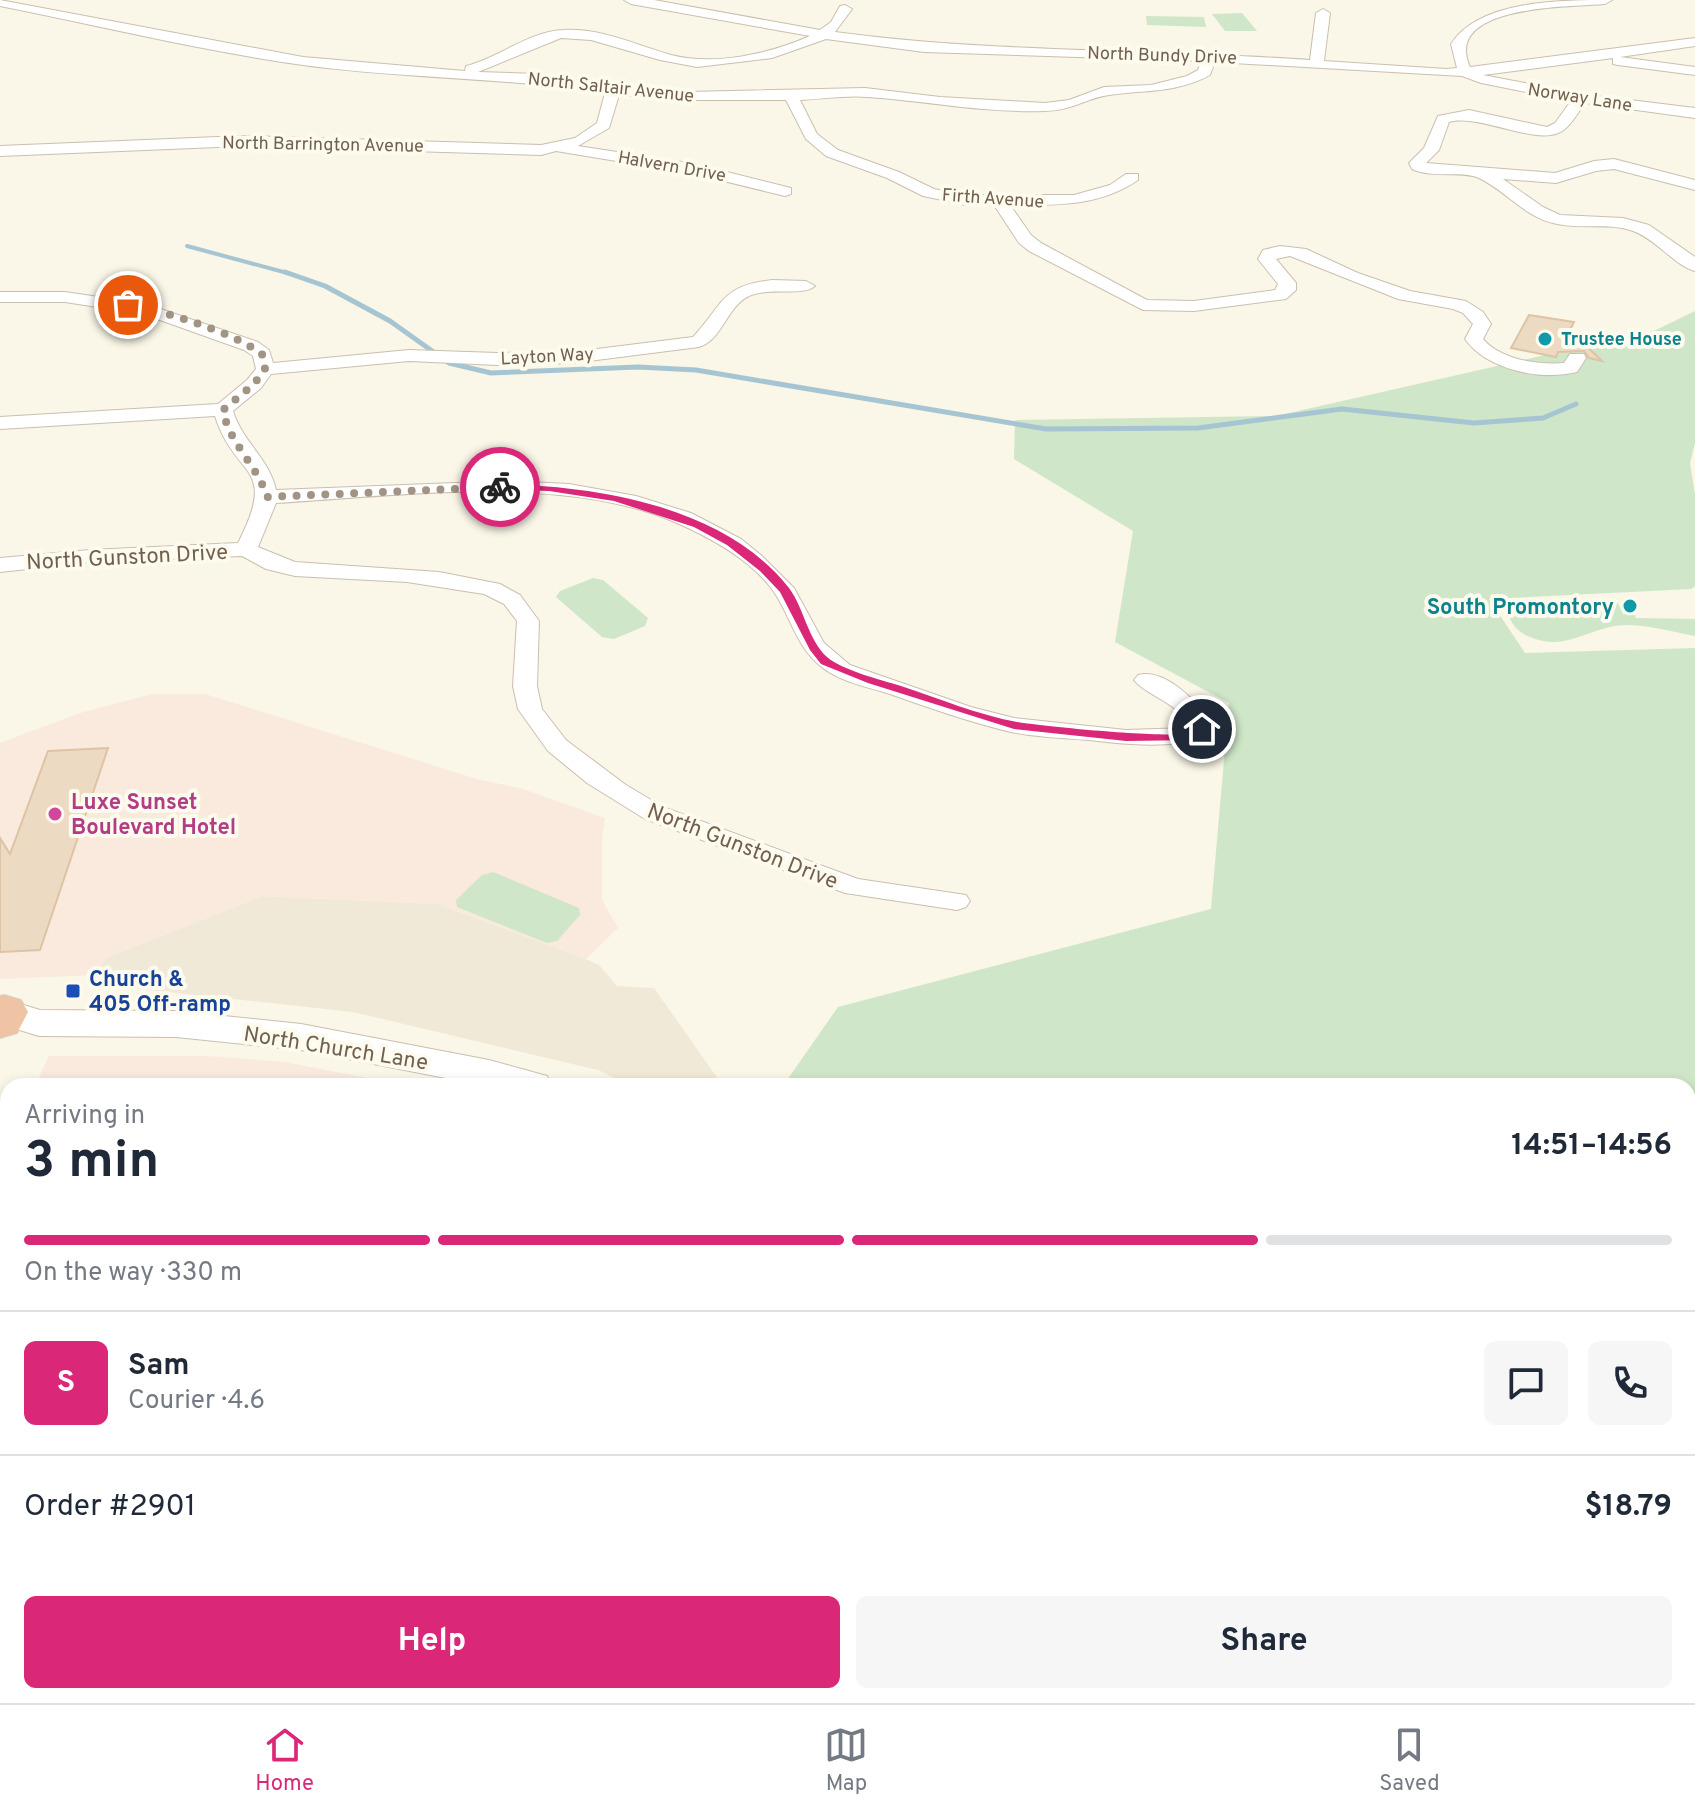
<!DOCTYPE html>
<meta charset="utf-8">
<style>
body{margin:0;font-family:Overpass,sans-serif;background:#f6f6f7;color:#1f2937;height:100vh;display:flex;flex-direction:column;font-size:30px;white-space:nowrap}
*{box-sizing:border-box;margin:0}
p{font-size:26px;color:#747a83}
.icon{flex:none;width:44px;height:44px;fill:none;stroke:currentColor;stroke-width:2;stroke-linecap:round;stroke-linejoin:round}
.map{position:relative;flex:1;overflow:hidden}
.sheet{position:absolute;left:0px;top:1078px;width:1696px;height:626px;display:flex;flex-direction:column;background:#fff;border-radius:24px 24px 0 0;box-shadow:0 4px 12px #0003}
.sheet>*{flex:none}
.pin{position:absolute;display:grid;place-items:center;width:68px;height:68px;color:#fff;margin:-34px;border:4px solid #fff;border-radius:50%;box-shadow:0 2px 8px #0007}
.courier{position:absolute;display:grid;place-items:center;width:80px;height:80px;margin:-40px;border:6px solid #db2777;border-radius:50%;background:#fff;color:#222;box-shadow:0 2px 10px #0007}
.overview em{font-style:normal;font-weight:700}
.overview div{display:flex;flex-direction:column-reverse}
.overview{display:flex;align-items:center;justify-content:space-between;height:136px;padding:0 24px}
h1{font-size:52px;font-weight:700;line-height:60px}
.bar{display:grid;grid-template-columns:repeat(4,1fr);gap:12px 8px;align-content:center;height:96px;padding:0 24px}
.bar i{height:10px;border-radius:6px;background:#e0e1e3}
.bar .on{background:#db2777}
.bar p{grid-column:span 4}
.line{display:flex;align-items:center;gap:20px;padding:0 24px;border-top:2px solid #e0e1e3}
.line div{flex:1}
.round{display:grid;place-items:center;flex:none;width:84px;height:84px;border-radius:12px;background:#f6f6f7}
.cta{display:flex;gap:16px;margin-top:auto;padding:16px 24px}
.cta a{flex:1;height:92px;border-radius:12px;background:#db2777;color:#fff;font-size:32px;font-weight:700;line-height:92px;text-align:center}
.cta a+a{background:#f6f6f7;color:#1f2937}
.dock{display:flex;justify-content:space-around;align-items:center;height:112px;border-top:2px solid #e0e1e3;background:#fff;font-size:22px;color:#747a83}
.dock a{display:grid;justify-items:center;gap:4px}
.dock .on{color:#db2777}
.map>svg:first-child{display:block}
.residential{fill:#f1e9d7}
.commercial{fill:#f9eadd}
.green{fill:#cfe6c8}
.lines{fill:none;stroke-linecap:round;stroke-linejoin:round}
.stream-far1{stroke:#a6c5d3;stroke-width:4}
.stream{stroke:#a6c5d3;stroke-width:5}
.building{fill:#eddac2;stroke:#dec3a4;stroke-width:2}
.minor-casing{stroke:#cbbfaf;stroke-width:2}
.tertiary-casing{stroke:#cbbfaf;stroke-width:2}
.secondary-casing{stroke:#cdc0ad;stroke-width:2}
.motorway-casing{stroke:#d8d2ce;stroke-width:2}
.minor{fill:#fff;fill-rule:evenodd}
.tertiary{fill:#fff;fill-rule:evenodd}
.secondary{fill:#fff;fill-rule:evenodd}
.motorway{fill:#eec4a5;fill-rule:evenodd}
.route{fill:#db2777}
.done{stroke:#a29485;stroke-width:8;stroke-dasharray:0 14.4}
.culture-dot{fill:#0f9aa8;stroke:#fdfaee;stroke-width:3}
.hotel-dot{fill:#d1479c;stroke:#fdfaee;stroke-width:3}
.transit-dot{fill:#1a4fb4;stroke:#fdfaee;stroke-width:3}
.labels{text-anchor:middle;stroke-width:8;stroke-linejoin:round;paint-order:stroke}
.far-street-label{font-size:18px;fill:#72604f;stroke:#fdfaee}
.far-culture-label{font-size:18px;font-weight:bold;fill:#0d838f;stroke:#fdfaee;text-anchor:start}
.street-label{font-size:22px;fill:#72604f;stroke:#fdfaee}
.culture-label{font-size:22px;font-weight:bold;fill:#0d838f;stroke:#fdfaee;text-anchor:end}
.hotel-label{font-size:22px;font-weight:bold;fill:#b23c85;stroke:#fdfaee;text-anchor:start}
.transit-label{font-size:22px;font-weight:bold;fill:#164399;stroke:#fdfaee;text-anchor:start}
</style>
<div class="map">
<svg width="1695" height="1703" viewBox="0 0 1695 1703">
<rect width="100%" height="100%" fill="#faf6e8"/>
<g class="residential">
<polygon points="262,896 438,904 586,959 599,965 617,986 654,988 723,1086 631,1086 598,1070 353,1012 111,986 95,975 106,958"/>
<polygon points="0,1549 8,1549 8,1696 815,1696 817,1703 0,1703"/>
</g>
<g class="commercial">
<polygon points="152,694 205,694 480,780 520,788 605,818 602,839 602,900 618,928 586,959 438,904 262,896 106,958 95,975 0,979 0,743 80,713"/>
<polygon points="49,1056 208,1056 284,1062 410,1086 35,1086"/>
<polygon points="1688,1568 1695,1569 1695,1657 1688,1657"/>
<polygon points="955,1696 1444,1696 1466,1703 967,1703"/>
</g>
<g class="green">
<polygon points="1242,13 1257,31 1225,31 1212,14"/>
<polygon points="1146,16 1204,17 1206,27 1147,25"/>
<polygon points="1695,311 1695,443 1690,463 1695,495 1695,586 1691,589 1489,599 1525,653 1695,648 1695,1186 1688,1188 1688,1086 783,1086 838,1007 1211,909 1229,703 1115,642 1133,531 1014,459 1015,420 1276,416 1656,330"/>
<polygon points="593,578 603,580 648,618 645,626 614,639 602,637 556,597 560,591"/>
<path d="M1616,599L1623,614H1634L1636,618L1695,619V636C1673,632 1649,625 1627,625C1591,625 1567,653 1530,637C1520,633 1513,627 1509,616L1513,600Z"/>
<polygon points="493,872 579,908 580,915 557,941 547,943 457,907 456,900 482,875"/>
</g>
<g class="lines">
<polyline class="stream-far1" points="187,246 291,274"/>
<polyline class="stream" points="285,272 325,286 390,321 449,363 491,373 638,367 696,370 1046,429 1198,428 1342,409 1474,423 1543,418 1576,404"/>
</g>
<g class="building">
<polygon points="1529,315 1574,322 1570,330 1602,361 1589,358 1584,351 1558,352 1556,357 1511,348"/>
<polygon points="108,748 40,950 0,952 0,838 10,854 48,751"/>
</g>
<g class="lines">
<defs>
<g id="minor">
<path d="M0,0L303,57L465,71L466,66C499,58 529,31 564,30C601,28 636,45 671,55C715,66 769,54 810,36L631,4L624,0H654L820,30L831,22L840,6L845,5L852,9L835,32C992,53 1152,49 1310,60L1316,13L1323,9L1330,13L1324,61L1446,69L1457,68L1451,44C1479,0 1560,0 1612,0L1605,4C1569,7 1442,5 1470,67L1695,38V46L1620,57L1695,67V75L1618,65L1613,64V58L1483,75L1581,94L1695,108V118L1585,103C1579,111 1573,122 1566,128C1543,151 1483,113 1449,122L1439,150L1426,163L1555,173L1594,161L1614,159L1695,180V190L1614,169L1596,171L1556,183L1503,179L1543,207L1560,215L1623,218L1649,225L1695,257V271C1675,266 1656,239 1633,231C1608,222 1579,230 1553,223C1524,216 1506,191 1479,178C1461,170 1434,179 1412,169L1409,163L1424,148L1438,116L1469,110L1547,127L1555,123L1571,101L1481,83L1462,76L1215,62L1210,75C1178,93 1144,90 1109,95C1087,98 1071,111 1044,111C985,113 926,101 868,97C846,95 822,99 800,100L817,134L838,150L899,172L934,189L966,195H1074L1110,185L1126,174H1138V180C1099,207 1055,205 1010,205L1031,235L1041,243L1147,300L1194,301L1275,290L1278,284L1258,259L1263,250L1280,246L1306,249L1358,273L1410,291L1466,301L1483,312L1491,324L1483,339C1501,360 1538,365 1564,363L1570,354H1584L1586,358L1577,372C1541,381 1487,370 1465,339L1473,324L1463,313L1453,309L1398,299L1290,256L1276,259L1296,283V290L1286,299L1194,311L1143,310L1029,251L1019,243L994,205H966L923,196L887,178L826,156L806,139L786,100H687L619,95L609,128L578,146L695,164L791,188V194L785,196L695,174L556,151L541,155L242,146L0,156V146L242,136L541,145L575,138L597,123L605,93C505,77 404,79 303,65C202,51 101,26 0,6ZM561,38L591,40L660,60L697,67L772,58L826,39L924,52L1201,61L1198,70L1187,76L1151,85L1104,87L1069,100L1045,103L940,97L865,88L687,92L613,86L540,74L478,72Z"/>
<path d="M772,280L806,281L815,286C803,297 767,286 747,297C727,308 721,341 699,347L573,363L497,365L409,361L271,374L261,388L233,411C242,441 270,460 276,490L507,481L569,484L636,496L691,513L741,539L762,556L794,588L824,643L850,665L971,707L1014,718L1126,730L1188,728C1182,703 1149,698 1134,680L1138,675C1166,668 1198,703 1213,724L1209,738C1169,748 1129,745 1089,740C1063,738 1036,737 1011,732C969,722 930,708 890,694C868,687 841,682 823,668C797,649 791,617 774,592C753,561 711,538 677,523C564,473 397,496 276,503L258,547L295,562L439,572L500,584L520,595L539,621L537,686L542,709L566,740L626,785L663,807L858,879L966,895L970,901L966,907L957,910L845,893L645,819L587,783L548,751L518,709L513,686L517,621L504,604L484,594L407,582L295,576L266,569L242,556L90,562L0,572V558L90,550L238,543C279,463 235,480 215,416L0,429V417L218,404L247,380L256,369L253,356L244,350L143,314L65,302H0V292H65L146,304L258,342L269,350L273,363L409,350L497,353L573,352L693,337C724,304 720,286 772,280Z"/>
<polygon points="846,1696 884,1696 886,1703 848,1703"/>
</g>
<polygon id="tertiary" points="4,999 40,1010 176,1011 301,1024 489,1060 547,1076 552,1086 487,1086 301,1050 176,1037 39,1036 0,1024 0,1001"/>
<g id="secondary">
<rect x="0" y="1475" width="8" height="44"/>
<polygon points="1688,1673 1695,1674 1695,1703 1629,1703 1626,1696 1688,1696"/>
</g>
<g id="motorway">
<polygon points="4,995 21,1000 28,1012 17,1033 0,1038 0,996"/>
<polygon points="0,1202 8,1204 8,1248 0,1246"/>
<rect x="0" y="1301" width="8" height="46"/>
<polygon points="1688,1303 1695,1304 1695,1350 1688,1349"/>
<rect x="0" y="1354" width="8" height="48"/>
<rect x="1688" y="1386" width="7" height="50"/>
<rect x="1688" y="1493" width="7" height="56"/>
</g>
</defs>
<use href="#minor" class="minor-casing"/>
<use href="#tertiary" class="tertiary-casing"/>
<use href="#secondary" class="secondary-casing"/>
<use href="#motorway" class="motorway-casing"/>
<use href="#minor" class="minor"/>
<use href="#tertiary" class="tertiary"/>
<use href="#secondary" class="secondary"/>
<use href="#motorway" class="motorway"/>
</g>
<path class="route" d="M500,484C597,486 725,506 789,588C804,608 808,640 827,657C842,670 881,680 901,686C938,698 978,715 1017,722C1041,726 1177,740 1193,732C1196,730 1199,727 1202,725L1208,729L1196,740L1126,741L1014,729L868,683L821,664L810,650L780,592L760,571L727,545L694,527L614,501L549,491L496,489L495,487Z"/>
<g class="lines">
<path class="done" d="M128,305C167,312 230,331 262,354L265,369L254,384L223,410C228,442 258,466 267,497L500,487"/>
</g>
<g class="culture-dot">
<circle cx="1545" cy="339" r="8"/>
<circle cx="1630" cy="606" r="8"/>
</g>
<circle class="hotel-dot" cx="55" cy="814" r="8"/>
<rect class="transit-dot" x="65" y="983" width="16" height="16" rx="4"/>
<g class="labels">
<g class="far-street-label">
<text transform="translate(1162 55) rotate(2)" y="6">North Bundy Drive</text>
<text transform="translate(611 87) rotate(6)" y="6">North Saltair Avenue</text>
<text transform="translate(1580 97) rotate(9)" y="6">Norway Lane</text>
<text transform="translate(323 144) rotate(1)" y="6">North Barrington Avenue</text>
<text transform="translate(672 166) rotate(10)" y="6">Halvern Drive</text>
<text transform="translate(993 198) rotate(4)" y="6">Firth Avenue</text>
<text transform="translate(547 356) rotate(-3)" y="6">Layton Way</text>
</g>
<g class="far-culture-label">
<text x="1561" y="345">Trustee House</text>
</g>
<g class="street-label">
<text transform="translate(127 556) rotate(-3)" y="8">North Gunston Drive</text>
<text transform="translate(743 845) rotate(21)" y="8">North Gunston Drive</text>
<text transform="translate(336 1047) rotate(9)" y="8">North Church Lane</text>
</g>
<g class="culture-label">
<text x="1614" y="614">South Promontory</text>
</g>
<g class="hotel-label">
<text x="71" y="809">Luxe Sunset<tspan x="71" dy="25">Boulevard Hotel</tspan></text>
</g>
<g class="transit-label">
<text x="89" y="986">Church &amp;<tspan x="89" dy="25">405 Off-ramp</tspan></text>
</g>
</g>
</svg>
<div class="pin" style="left:128px;top:305px;background:#ea580c"><svg class="icon" aria-label="bag" viewBox="0 0 24 24"><path d="M5 8h14l-1 12H6zM9 8a3 3 0 0 1 6 0"/></svg></div>
<div class="pin" style="left:1202px;top:729px;background:#1f2937"><svg class="icon" aria-label="home" viewBox="0 0 24 24"><path d="M3 11l9-7 9 7M6 9v11h12V9"/></svg></div>
<div class="courier" style="left:500px;top:487px"><svg class="icon" aria-label="bike" viewBox="0 0 24 24"><circle cx="6" cy="16" r="4"/><circle cx="18" cy="16" r="4"/><path d="M6 16l4-8h5l3 8M10 8l3 8H6M13 5h3"/></svg></div>
<section class="sheet">
<div class="overview"><div><h1>3 min</h1><p>Arriving in</p></div><em>14:51–14:56</em></div>
<div class="bar"><i class="on"></i><i class="on"></i><i class="on"></i><i></i><p>On the way · 330 m</p></div>
<div class="line" style="height:144px"><b class="round" style="background:#db2777;color:#fff">S</b><div><b>Sam</b><p>Courier · 4.6</p></div><a class="round"><svg class="icon" aria-label="chat" viewBox="0 0 24 24"><path d="M4 5h16v11H9l-5 4z"/></svg></a><a class="round"><svg class="icon" aria-label="phone" viewBox="0 0 24 24"><path d="M5 4h4l2 5-3 2q2 4 5 5l2-3 5 2v4C11 20 4 13 5 4z"/></svg></a></div>
<div class="line" style="height:104px"><div>Order #2901</div><b>$18.79</b></div>
<div class="cta"><a>Help</a><a>Share</a></div>
</section>
</div>
<nav class="dock">
<a class="on"><svg class="icon" aria-label="home" viewBox="0 0 24 24"><path d="M3 11l9-7 9 7M6 9v11h12V9"/></svg>Home</a>
<a><svg class="icon" aria-label="map" viewBox="0 0 24 24"><path d="M3 6l6-2 6 2 6-2v14l-6 2-6-2-6 2zM9 4v14M15 6v14"/></svg>Map</a>
<a><svg class="icon" aria-label="saved" viewBox="0 0 24 24"><path d="M7 4h10v16l-5-4-5 4z"/></svg>Saved</a>
</nav>
